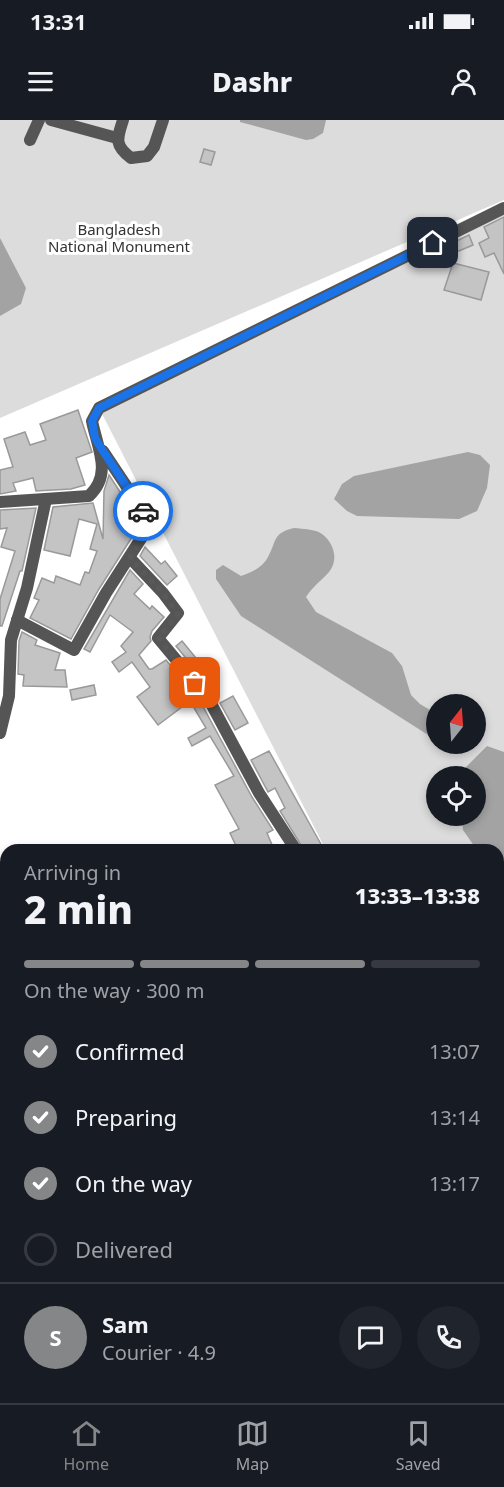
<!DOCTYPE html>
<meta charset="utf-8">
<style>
body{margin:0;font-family:"Noto Sans",sans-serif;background:#20242c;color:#f1f3f6;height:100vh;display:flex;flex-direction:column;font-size:22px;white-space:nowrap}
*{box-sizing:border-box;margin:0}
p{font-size:20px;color:#9ea1a6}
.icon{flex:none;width:33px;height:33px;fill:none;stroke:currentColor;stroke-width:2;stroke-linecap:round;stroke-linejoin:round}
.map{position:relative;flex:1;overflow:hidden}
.side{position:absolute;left:0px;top:724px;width:504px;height:560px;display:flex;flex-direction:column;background:#171b24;border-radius:18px 18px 0 0;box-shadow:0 3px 9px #0003}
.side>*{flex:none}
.needle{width:39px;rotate:17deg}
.controls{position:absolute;left:426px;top:574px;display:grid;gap:12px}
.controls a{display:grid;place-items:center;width:60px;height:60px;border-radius:50%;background:#171b24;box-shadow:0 3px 9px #0003;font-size:30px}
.pin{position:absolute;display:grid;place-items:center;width:51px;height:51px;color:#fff;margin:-26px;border-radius:12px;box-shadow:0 3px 9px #0006}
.courier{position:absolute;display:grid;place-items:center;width:60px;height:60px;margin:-30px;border:4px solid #1a73e8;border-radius:50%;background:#fff;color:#222;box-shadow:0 2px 8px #0007}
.headline em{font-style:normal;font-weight:800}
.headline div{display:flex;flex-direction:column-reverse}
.headline{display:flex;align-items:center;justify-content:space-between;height:102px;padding:0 24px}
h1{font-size:39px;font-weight:800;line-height:45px}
.bar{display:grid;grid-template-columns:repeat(4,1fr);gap:9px 6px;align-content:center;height:72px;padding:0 24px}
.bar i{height:8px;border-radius:4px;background:#363941}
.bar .on{background:#858687}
.bar p{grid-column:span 4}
.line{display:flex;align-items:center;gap:15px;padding:0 24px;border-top:2px solid #363941}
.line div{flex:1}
.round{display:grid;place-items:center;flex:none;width:63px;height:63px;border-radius:32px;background:#20242c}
ol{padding:0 24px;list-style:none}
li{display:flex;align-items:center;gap:18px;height:66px}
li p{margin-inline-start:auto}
li .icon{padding:6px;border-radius:50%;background:#858687;color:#fff;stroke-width:4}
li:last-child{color:#9ea1a6}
li i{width:33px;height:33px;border:3px solid #363941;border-radius:50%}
.status{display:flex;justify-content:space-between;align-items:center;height:42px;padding:0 30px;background:#171b24;direction:ltr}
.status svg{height:16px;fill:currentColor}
header{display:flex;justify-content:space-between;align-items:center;height:78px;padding:0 24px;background:#171b24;font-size:27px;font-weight:800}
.dock{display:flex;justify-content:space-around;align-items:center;height:84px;border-top:2px solid #363941;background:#171b24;font-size:16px;color:#9ea1a6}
.dock a{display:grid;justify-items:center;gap:3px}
.dock .on{color:#858687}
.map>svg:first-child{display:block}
.green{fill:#dcdcdc;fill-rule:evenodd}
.water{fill:#a3a3a3}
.building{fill:#c4c4c4;stroke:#999;stroke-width:1.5}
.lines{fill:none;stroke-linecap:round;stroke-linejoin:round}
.minor{stroke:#555;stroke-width:12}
.done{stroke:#595959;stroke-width:6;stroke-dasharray:0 10.8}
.route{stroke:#1a73e8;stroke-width:8}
.labels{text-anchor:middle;stroke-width:6;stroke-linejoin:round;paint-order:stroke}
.park-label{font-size:15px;fill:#333;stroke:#fff}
</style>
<div class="status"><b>13:31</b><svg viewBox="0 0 49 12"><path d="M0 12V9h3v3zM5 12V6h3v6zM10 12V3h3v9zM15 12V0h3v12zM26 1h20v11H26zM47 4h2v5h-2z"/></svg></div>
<header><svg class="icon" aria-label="menu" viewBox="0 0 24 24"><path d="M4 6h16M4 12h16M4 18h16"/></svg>Dashr<svg class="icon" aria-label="person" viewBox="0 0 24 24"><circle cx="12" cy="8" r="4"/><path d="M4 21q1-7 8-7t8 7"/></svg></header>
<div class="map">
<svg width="504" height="1283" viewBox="0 0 504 1283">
<rect width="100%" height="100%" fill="#fff"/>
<g class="green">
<polygon points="0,0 504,0 504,80 0,298"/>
<path d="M504,88V1164L498,1135V730H326L99,288ZM436,585H476V624H436ZM436,657H476V696H436Z"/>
</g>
<g class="water">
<polygon points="240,0 326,0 323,13 313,19 306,20 240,2"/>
<polygon points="0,118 26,168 21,184 0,196"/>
<polygon points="468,332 480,335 490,345 487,368 477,391 459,399 357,396 347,391 334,379 342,364 354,356"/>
<path d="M294,408C303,409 315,409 322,414C334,423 339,440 329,452C321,461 313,466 306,477L316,492L392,533L402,546L411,575L420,584L430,590L436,589V620L241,496L216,459V450L223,445L241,456C252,452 262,448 268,437C277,421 272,413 294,408Z"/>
<polygon points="487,626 504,632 504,762 498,757 498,730 477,730 463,710 462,700 458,696 476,696 476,657 456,657"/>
</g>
<g class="building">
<polygon points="204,29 215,32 211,45 200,42"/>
<polygon points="504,97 504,154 494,133 485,137 479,123 489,118 484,107"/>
<polygon points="469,115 473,125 454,133 450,124"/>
<polygon points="453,143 489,152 481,180 444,170"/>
<polygon points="78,290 92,332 76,338 85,365 71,369 36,371 33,358 13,363 16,371 0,374 0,350 13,347 4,319 25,312 30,325 46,320 40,304"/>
<polygon points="109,355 122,375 119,388 137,402 139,400 141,403 99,469 71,519 30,498 39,480 34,478 42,458 54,463 56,456 80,465 85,452 89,453 97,431 90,429 97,404 79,399 70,436 44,430 53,387 93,383 103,419 104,371"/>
<polygon points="36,388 22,451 20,451 2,506 0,506 0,479 15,431 1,427 7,408 0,409 0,390"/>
<polygon points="145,427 161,444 165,441 177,456 167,465 140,436"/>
<polygon points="130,450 143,464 134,474 150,489 152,486 164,497 152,511 150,517 151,521 139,535 149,549 152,549 166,540 201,583 252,677 273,710 267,713 273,727 266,730 251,730 249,726 238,730 230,713 239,709 215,665 234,656 210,616 192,626 188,618 206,608 190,581 158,605 137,577 150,567 132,542 119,552 112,542 126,532 121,526 133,512 110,495 90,532 84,529"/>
<polygon points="22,512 37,520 35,525 60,533 55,550 65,550 67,567 23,566 24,555 18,554 19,521"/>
<polygon points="182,521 200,543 194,548 176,526"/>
<polygon points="94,565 96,575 72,580 70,570"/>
<polygon points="233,576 248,603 235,610 220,583"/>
<polygon points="269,631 322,726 312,730 304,730 280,691 285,688 275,668 268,672 251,640"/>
</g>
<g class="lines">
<g class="minor">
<polyline points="51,0 117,18"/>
<path d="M123,0C117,19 114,25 131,38L147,36L154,27L163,0"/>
<polyline points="30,20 39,0"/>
<path d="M0,382L89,376C113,354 97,327 92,301L99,288L504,88"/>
<polyline points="130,438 163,473 178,493 158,518 208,578 259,673 296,730"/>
<polyline points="17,500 74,530 106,473 151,403 103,331"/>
<polyline points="0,613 9,576 11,520 27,468 46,379"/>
<polyline points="0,767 6,789"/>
<polyline points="498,1233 504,1234"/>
<polyline points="225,1278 226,1283"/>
<polyline points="317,1278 317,1283"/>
<polyline points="427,1278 428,1283"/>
<polyline points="76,1283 80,1278"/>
</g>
</g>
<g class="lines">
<polyline class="done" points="143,391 151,403 130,438 163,473 178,494 158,518 195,563"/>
<polyline class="route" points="143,391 101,328 95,318 92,301 99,288 433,123"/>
</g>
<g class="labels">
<g class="park-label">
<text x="119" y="115">Bangladesh<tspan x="119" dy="17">National Monument</tspan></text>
</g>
</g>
</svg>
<div class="controls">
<a><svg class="needle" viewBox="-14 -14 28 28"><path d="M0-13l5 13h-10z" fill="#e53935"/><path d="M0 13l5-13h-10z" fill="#9ea1a6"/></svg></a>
<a><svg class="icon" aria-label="locate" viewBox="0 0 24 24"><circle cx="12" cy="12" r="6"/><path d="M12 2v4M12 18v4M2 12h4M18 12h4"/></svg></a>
</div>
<div class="pin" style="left:195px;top:563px;background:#ea580c"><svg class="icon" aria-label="bag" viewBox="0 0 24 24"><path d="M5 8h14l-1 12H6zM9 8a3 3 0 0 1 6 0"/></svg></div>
<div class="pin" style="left:433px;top:123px;background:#1f2937"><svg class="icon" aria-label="home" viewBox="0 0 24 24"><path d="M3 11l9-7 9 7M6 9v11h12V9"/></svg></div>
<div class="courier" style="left:143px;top:391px"><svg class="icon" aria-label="car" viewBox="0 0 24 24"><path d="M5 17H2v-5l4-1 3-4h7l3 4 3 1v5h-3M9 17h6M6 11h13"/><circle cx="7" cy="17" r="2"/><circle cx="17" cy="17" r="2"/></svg></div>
<section class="side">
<div class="headline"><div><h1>2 min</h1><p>Arriving in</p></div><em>13:33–13:38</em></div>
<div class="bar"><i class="on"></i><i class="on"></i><i class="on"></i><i></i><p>On the way · 300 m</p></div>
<ol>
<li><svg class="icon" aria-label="check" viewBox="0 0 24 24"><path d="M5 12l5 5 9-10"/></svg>Confirmed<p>13:07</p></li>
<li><svg class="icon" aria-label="check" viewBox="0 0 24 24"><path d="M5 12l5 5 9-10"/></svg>Preparing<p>13:14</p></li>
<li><svg class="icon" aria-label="check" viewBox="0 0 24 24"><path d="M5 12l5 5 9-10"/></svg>On the way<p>13:17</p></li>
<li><i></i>Delivered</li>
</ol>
<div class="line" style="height:108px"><b class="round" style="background:#858687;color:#fff">S</b><div><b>Sam</b><p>Courier · 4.9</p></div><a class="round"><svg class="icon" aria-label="chat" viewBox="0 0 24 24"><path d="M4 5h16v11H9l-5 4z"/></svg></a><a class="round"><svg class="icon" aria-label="phone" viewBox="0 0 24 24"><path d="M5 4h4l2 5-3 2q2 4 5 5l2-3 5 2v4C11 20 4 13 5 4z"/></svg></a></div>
</section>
</div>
<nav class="dock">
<a class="on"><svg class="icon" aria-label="home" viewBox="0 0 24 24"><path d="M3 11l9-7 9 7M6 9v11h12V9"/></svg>Home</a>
<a><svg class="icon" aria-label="map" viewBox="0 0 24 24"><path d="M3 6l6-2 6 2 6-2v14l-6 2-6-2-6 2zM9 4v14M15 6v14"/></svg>Map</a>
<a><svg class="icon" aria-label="saved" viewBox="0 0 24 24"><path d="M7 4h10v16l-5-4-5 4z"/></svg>Saved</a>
</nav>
